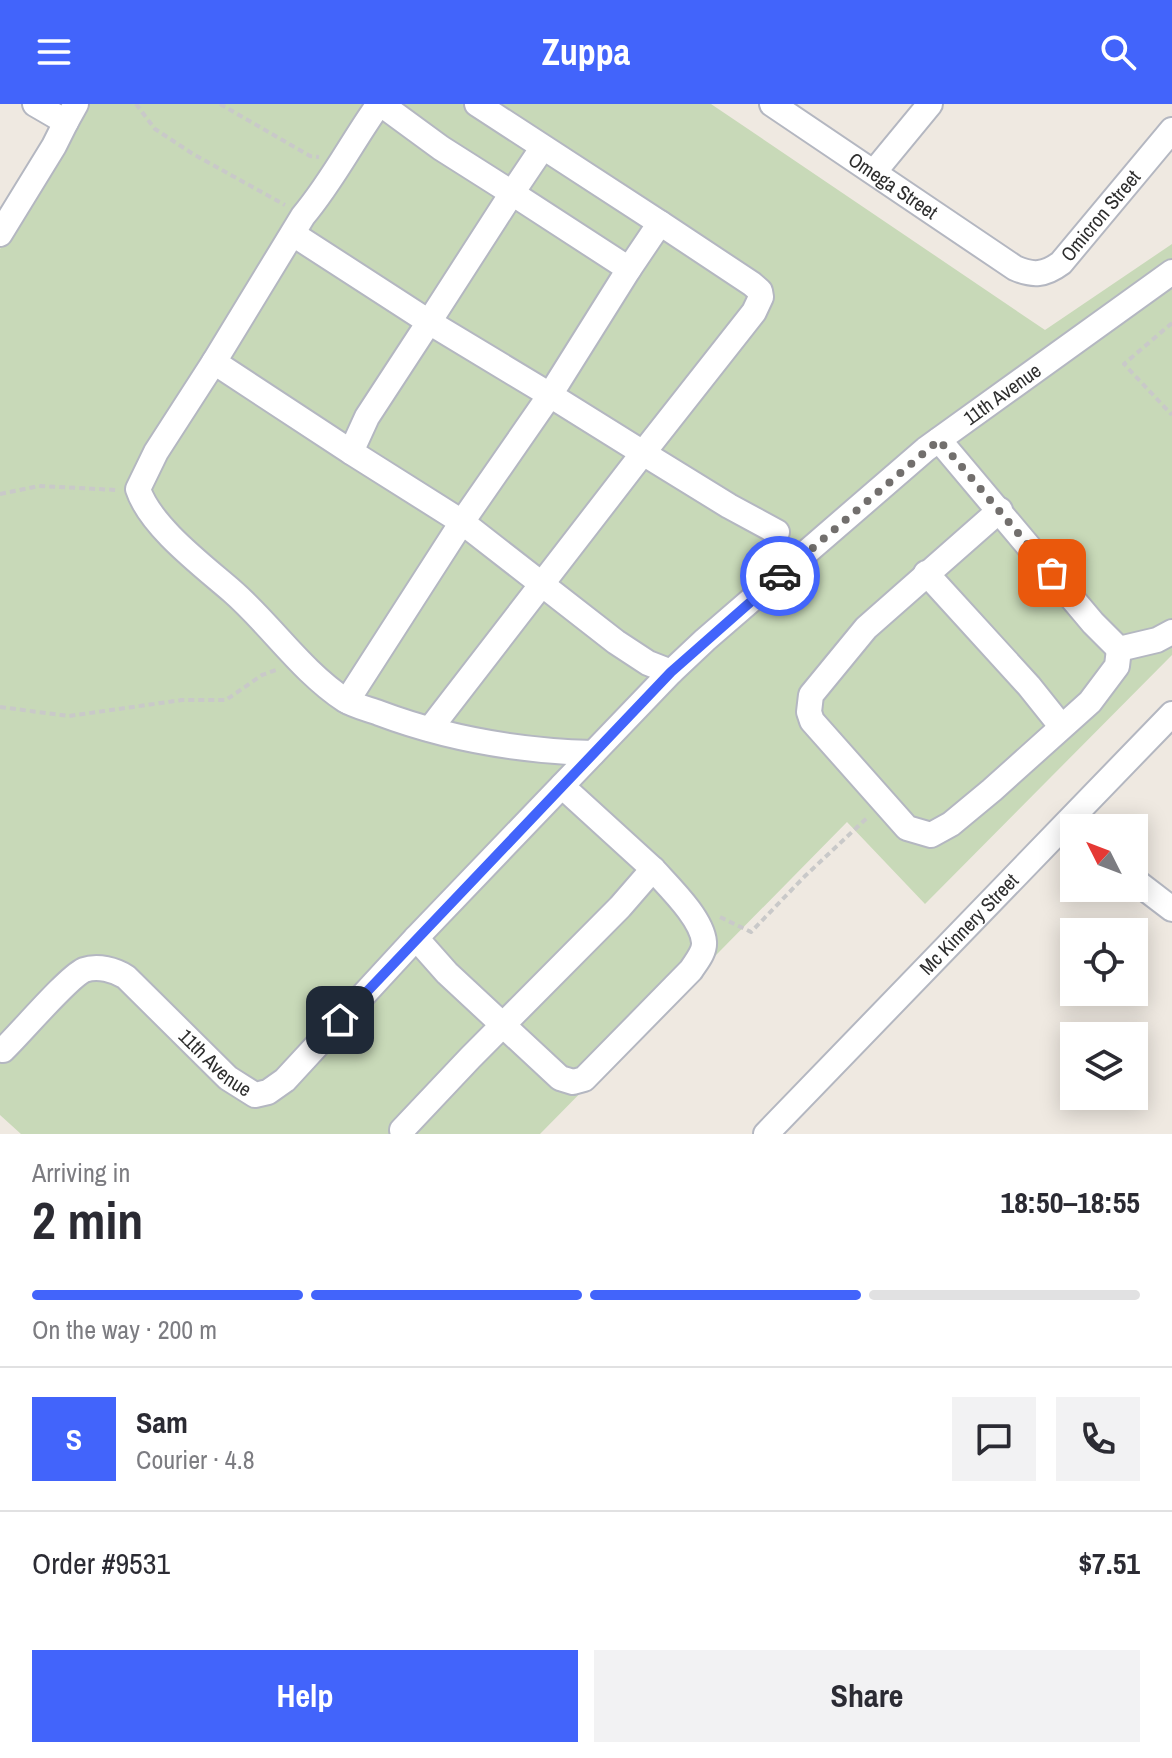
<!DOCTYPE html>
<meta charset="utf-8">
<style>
body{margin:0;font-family:"Archivo Narrow",sans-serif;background:#f2f2f3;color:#2b2b33;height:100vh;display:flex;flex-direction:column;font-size:30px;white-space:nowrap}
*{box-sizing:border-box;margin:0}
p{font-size:26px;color:#7c7c81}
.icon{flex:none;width:44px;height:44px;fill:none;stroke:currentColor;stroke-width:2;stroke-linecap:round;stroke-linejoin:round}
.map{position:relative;height:1030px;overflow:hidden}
.drawer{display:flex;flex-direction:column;background:#fff;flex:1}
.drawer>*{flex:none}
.needle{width:52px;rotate:312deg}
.fabs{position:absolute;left:1060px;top:710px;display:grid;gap:16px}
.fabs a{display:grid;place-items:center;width:88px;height:88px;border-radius:0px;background:#fff;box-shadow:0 4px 20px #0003;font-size:40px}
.pin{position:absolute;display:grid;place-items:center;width:68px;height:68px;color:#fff;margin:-34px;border-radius:16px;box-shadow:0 4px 12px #0006}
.courier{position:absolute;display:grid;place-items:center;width:80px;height:80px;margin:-40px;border:6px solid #4264fb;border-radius:50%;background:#fff;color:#222;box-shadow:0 2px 10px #0007}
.headline em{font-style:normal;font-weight:700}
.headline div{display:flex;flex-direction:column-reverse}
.headline{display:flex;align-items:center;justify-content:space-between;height:136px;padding:0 32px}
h1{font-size:52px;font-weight:700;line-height:60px}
.bar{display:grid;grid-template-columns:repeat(4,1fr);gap:12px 8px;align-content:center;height:96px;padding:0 32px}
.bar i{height:10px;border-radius:6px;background:#e1e1e2}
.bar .selected{background:#4264fb}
.bar p{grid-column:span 4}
.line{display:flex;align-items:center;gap:20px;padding:0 32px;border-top:2px solid #e1e1e2}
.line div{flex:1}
.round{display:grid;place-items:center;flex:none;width:84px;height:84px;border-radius:0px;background:#f2f2f3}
.button{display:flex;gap:16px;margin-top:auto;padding:16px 32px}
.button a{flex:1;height:92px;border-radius:0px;background:#4264fb;color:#fff;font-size:32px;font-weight:700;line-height:92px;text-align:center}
.button a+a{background:#f2f2f3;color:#2b2b33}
header{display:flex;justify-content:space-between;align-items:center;height:104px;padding:0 32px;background:#4264fb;color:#fff;font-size:36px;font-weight:700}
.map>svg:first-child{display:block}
.cemetery{fill:#c8d9b8}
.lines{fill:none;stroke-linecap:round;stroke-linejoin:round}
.minor-casing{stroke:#b4b7c1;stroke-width:28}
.path{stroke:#c9c9c9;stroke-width:4;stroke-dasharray:6 4;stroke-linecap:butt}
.minor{stroke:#fff;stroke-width:24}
.done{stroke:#726f6d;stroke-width:8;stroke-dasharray:0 14.4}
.route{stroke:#4264fb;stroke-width:10}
.labels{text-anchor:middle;stroke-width:6;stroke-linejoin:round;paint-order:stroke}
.street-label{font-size:20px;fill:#2e2e2e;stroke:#fff}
</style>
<header><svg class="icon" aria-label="menu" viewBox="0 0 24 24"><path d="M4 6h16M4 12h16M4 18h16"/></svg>Zuppa<svg class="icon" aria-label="search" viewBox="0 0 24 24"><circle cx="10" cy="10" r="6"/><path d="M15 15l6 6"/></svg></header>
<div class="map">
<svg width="1172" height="1030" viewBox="0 0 1172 1030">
<rect width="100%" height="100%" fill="#efe9e1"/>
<polygon class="cemetery" points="48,0 711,0 1045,226 1172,140 1172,551 925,800 847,718 540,1030 21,1030 0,1011 0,145 77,25"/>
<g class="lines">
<defs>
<g id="minor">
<polyline points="35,0 66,18 76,0"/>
<path d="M379,0C353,36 332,78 303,112L214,258L156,348L138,385C150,422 202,461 232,487C271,521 301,567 345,596C355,602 368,605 379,609C448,635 520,647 593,649"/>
<polyline points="477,0 660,119 629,165 512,89 543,43"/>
<path id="s1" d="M772,0L1015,164C1033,172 1045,171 1061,159L1172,26"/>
<polyline points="874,68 930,0"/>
<polyline points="660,119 752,180 760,187 761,193 754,208 643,349 729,402 777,428"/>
<polyline points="0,130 54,42 66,18"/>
<polyline points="293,130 429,218 512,89 441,44 381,0"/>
<polyline points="214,258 351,348"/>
<polyline points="939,336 1093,519 1119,545 1157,536 1172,528"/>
<polyline points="1000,406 866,524 811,591 809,608 812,617 907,724 931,731 951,720 992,686 1090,598 1117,562 1119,545"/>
<polyline points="926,469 1029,582 1061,622"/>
<polyline points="347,597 462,418 550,291 429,218 367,313 351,348 462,418 616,538 648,559 671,568"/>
<polyline points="430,625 643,349 550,291 629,165"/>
<polyline points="1134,776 1172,805"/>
<path d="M416,834L447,869L560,974L573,978L584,975L691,866C696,858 705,848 704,838C702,814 668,782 653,765"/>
<path id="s2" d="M3,946C20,930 67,874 84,866C98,861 115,866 126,873L228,974L255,991L268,988L285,976L416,834L671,568L705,536L926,345L1172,168"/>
<polyline points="402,1026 470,954 620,803 653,765 562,682"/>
<path id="s3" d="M766,1030L1172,610"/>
</g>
</defs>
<use href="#minor" class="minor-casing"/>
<g class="path">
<polyline points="136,0 155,25 193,50 285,101"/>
<polyline points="220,0 310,52 319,53"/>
<polyline points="1172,219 1124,260 1172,311"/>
<polyline points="0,390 39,382 117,386"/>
<polyline points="0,603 69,612 182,596 226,596 262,571 279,565"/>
<polyline points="720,813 751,828 805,772 868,713"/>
</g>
<use href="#minor" class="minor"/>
</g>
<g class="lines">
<polyline class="done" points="780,472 939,336 1052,469"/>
<polyline class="route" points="340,916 671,568 780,472"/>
</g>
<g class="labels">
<g class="street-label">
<text dy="7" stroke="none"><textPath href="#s1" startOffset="146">Omega Street</textPath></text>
<text dy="7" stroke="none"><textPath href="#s1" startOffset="404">Omicron Street</textPath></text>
<text dy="7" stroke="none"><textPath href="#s2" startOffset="1362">11th Avenue</textPath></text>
<text dy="7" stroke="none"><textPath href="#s3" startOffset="292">Mc Kinnery Street</textPath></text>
<text dy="7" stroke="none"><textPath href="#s2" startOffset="282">11th Avenue</textPath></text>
</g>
</g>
</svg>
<div class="fabs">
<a><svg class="needle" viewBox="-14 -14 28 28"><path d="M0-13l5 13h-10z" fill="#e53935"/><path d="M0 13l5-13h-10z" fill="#7c7c81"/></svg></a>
<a><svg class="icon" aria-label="locate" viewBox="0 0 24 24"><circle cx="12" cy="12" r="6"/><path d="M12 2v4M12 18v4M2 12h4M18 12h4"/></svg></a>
<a><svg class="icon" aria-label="layers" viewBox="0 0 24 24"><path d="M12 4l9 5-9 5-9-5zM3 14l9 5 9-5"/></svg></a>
</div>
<div class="pin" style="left:1052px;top:469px;background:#ea580c"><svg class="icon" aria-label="bag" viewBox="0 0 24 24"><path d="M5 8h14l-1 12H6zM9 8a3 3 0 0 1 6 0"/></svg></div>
<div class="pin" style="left:340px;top:916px;background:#1f2937"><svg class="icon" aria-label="home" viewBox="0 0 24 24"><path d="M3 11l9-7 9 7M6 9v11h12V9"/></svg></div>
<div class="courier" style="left:780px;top:472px"><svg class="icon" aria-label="car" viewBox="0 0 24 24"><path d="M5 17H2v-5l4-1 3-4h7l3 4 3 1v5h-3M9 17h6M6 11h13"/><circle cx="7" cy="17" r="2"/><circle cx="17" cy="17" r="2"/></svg></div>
</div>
<section class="drawer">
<div class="headline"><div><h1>2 min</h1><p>Arriving in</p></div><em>18:50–18:55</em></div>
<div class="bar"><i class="selected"></i><i class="selected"></i><i class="selected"></i><i></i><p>On the way · 200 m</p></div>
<div class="line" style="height:144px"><b class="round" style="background:#4264fb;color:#fff">S</b><div><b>Sam</b><p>Courier · 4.8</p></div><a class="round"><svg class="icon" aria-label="chat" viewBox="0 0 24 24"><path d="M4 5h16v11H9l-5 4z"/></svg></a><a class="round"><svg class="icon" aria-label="phone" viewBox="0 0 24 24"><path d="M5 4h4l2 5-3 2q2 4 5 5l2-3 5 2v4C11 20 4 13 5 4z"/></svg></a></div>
<div class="line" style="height:104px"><div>Order #9531</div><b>$7.51</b></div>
<div class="button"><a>Help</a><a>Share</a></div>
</section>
